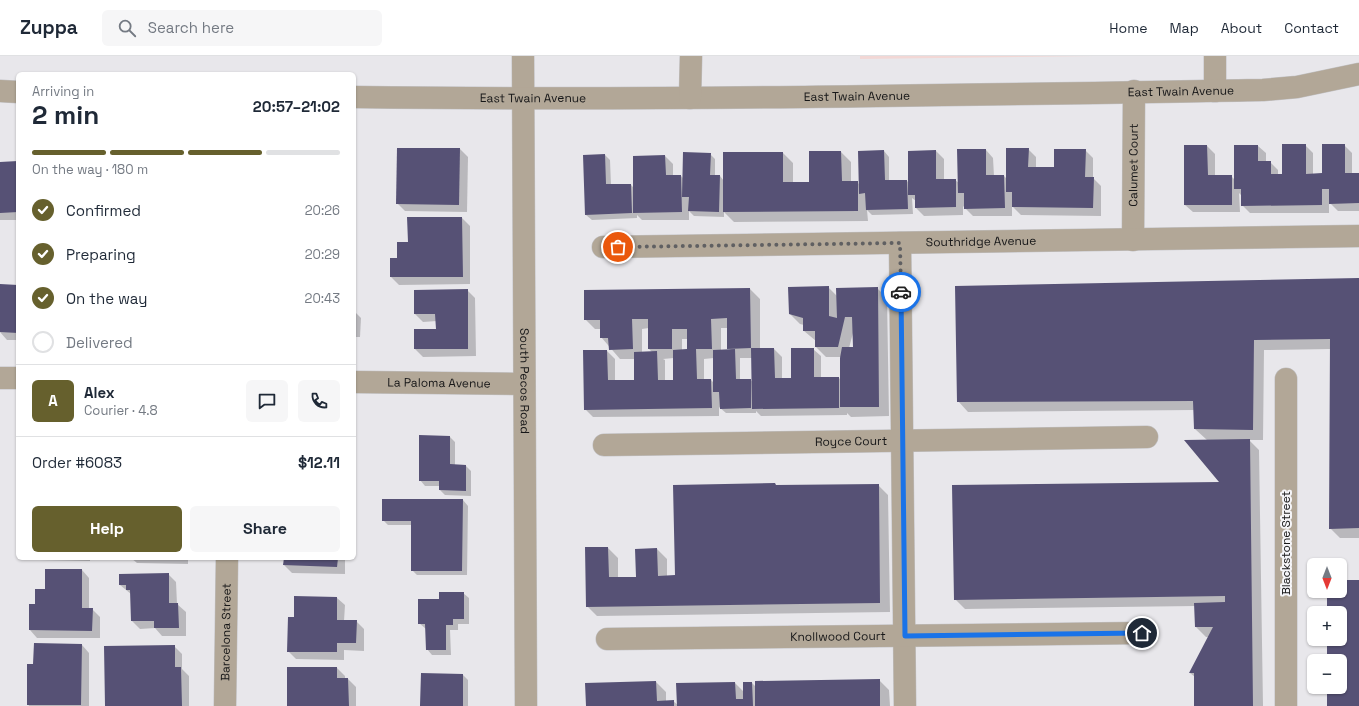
<!DOCTYPE html>
<meta charset="utf-8">
<style>
body{margin:0;font-family:"Space Grotesk",sans-serif;background:#f6f6f7;color:#1f2937;height:100vh;display:flex;flex-direction:column;font-size:15px;white-space:nowrap}
*{box-sizing:border-box;margin:0}
p{font-size:13px;color:#747a83}
.icon{flex:none;width:22px;height:22px;fill:none;stroke:currentColor;stroke-width:2;stroke-linecap:round;stroke-linejoin:round}
.map{position:relative;flex:1;overflow:hidden}
.side{position:absolute;left:16px;top:16px;width:340px;height:488px;display:flex;flex-direction:column;background:#fff;border-radius:6px;box-shadow:0 1px 3px #0004}
.side>*{flex:none}
.needle{width:26px;rotate:180deg}
.buttons{position:absolute;left:1307px;top:502px;display:grid;gap:8px}
.buttons a{display:grid;place-items:center;width:40px;height:40px;border-radius:6px;background:#fff;box-shadow:0 1px 3px #0004;font-size:20px}
.pin{position:absolute;display:grid;place-items:center;width:34px;height:34px;color:#fff;margin:-17px;border:2px solid #fff;border-radius:50%;box-shadow:0 1px 4px #0007}
.courier{position:absolute;display:grid;place-items:center;width:40px;height:40px;margin:-20px;border:3px solid #1a73e8;border-radius:50%;background:#fff;color:#222;box-shadow:0 1px 5px #0007}
.overview em{font-style:normal;font-weight:700}
.overview div{display:flex;flex-direction:column-reverse}
.overview{display:flex;align-items:center;justify-content:space-between;height:68px;padding:0 16px}
h1{font-size:26px;font-weight:700;line-height:30px}
.bar{display:grid;grid-template-columns:repeat(4,1fr);gap:6px 4px;align-content:center;height:48px;padding:0 16px}
.bar i{height:5px;border-radius:3px;background:#e0e1e3}
.bar .active{background:#66602d}
.bar p{grid-column:span 4}
.line{display:flex;align-items:center;gap:10px;padding:0 16px;border-top:1px solid #e0e1e3}
.line div{flex:1}
.round{display:grid;place-items:center;flex:none;width:42px;height:42px;border-radius:6px;background:#f6f6f7}
ol{padding:0 16px;list-style:none}
li{display:flex;align-items:center;gap:12px;height:44px}
li p{margin-inline-start:auto}
li .icon{padding:4px;border-radius:50%;background:#66602d;color:#fff;stroke-width:4}
li:last-child{color:#747a83}
li i{width:22px;height:22px;border:2px solid #e0e1e3;border-radius:50%}
.cta{display:flex;gap:8px;margin-top:auto;padding:8px 16px}
.cta a{flex:1;height:46px;border-radius:6px;background:#66602d;color:#fff;font-size:16px;font-weight:700;line-height:46px;text-align:center}
.cta a+a{background:#f6f6f7;color:#1f2937}
header{display:flex;align-items:center;gap:24px;box-sizing:border-box;height:56px;padding:0 20px;background:#fff;border-bottom:1px solid #e0e1e3}
header strong{font-size:19px}
nav{display:flex;gap:22px;margin-inline-start:auto;font-size:14px}
.search{width:280px;height:36px;background:#f6f6f7;display:flex;align-items:center;gap:10px;box-sizing:border-box;padding:0 14px;border-radius:6px;color:#747a83;font-size:15px}
.map>svg:first-child{display:block}
.education{fill:#f2d7d5}
.shadow{fill:#0003;fill-rule:evenodd}
.building{fill:#565175}
.lines{fill:none;stroke-linecap:round;stroke-linejoin:round}
.minor-casing{stroke:#c2c2c5;stroke-width:23}
.minor{stroke:#b2a797;stroke-width:22}
.done{stroke:#606062;stroke-width:4;stroke-dasharray:0 7.2}
.route{stroke:#1a73e8;stroke-width:5}
.labels{text-anchor:middle;stroke-width:4;stroke-linejoin:round;paint-order:stroke}
.street-label{font-size:12px;fill:#171718;stroke:#f5f5f8}
</style>
<header>
<strong>Zuppa</strong>
<div class="search"><svg class="icon" aria-label="search" viewBox="0 0 24 24"><circle cx="10" cy="10" r="6"/><path d="M15 15l6 6"/></svg>Search here</div>
<nav><a>Home</a><a>Map</a><a>About</a><a>Contact</a></nav>
</header>
<div class="map">
<svg width="1359" height="650" viewBox="0 0 1359 650">
<rect width="100%" height="100%" fill="#e8e7eb"/>
<polygon class="education" points="860,0 1094,0 860,3"/>
<g class="shadow">
<polygon points="1305,89 1313,97 1313,119 1323,118 1344,89 1352,97 1352,118 1359,118 1359,155 1338,155 1329,146 1329,157 1250,157 1242,149 1242,140 1239,137 1240,156 1193,156 1185,149 1207,90 1215,98 1215,120 1231,120 1235,124 1258,90 1266,97 1266,106 1270,106 1278,114 1278,119 1283,119"/>
<polygon points="460,93 468,101 467,156 405,155 397,147"/>
<polygon points="1028,93 1036,101 1036,112 1055,112 1085,94 1093,102 1093,122 1101,130 1101,160 1021,159 1012,150 1012,160 973,160 963,150 963,159 924,160 916,152 916,145 912,142 913,158 872,159 867,154 868,165 734,166 724,156 724,161 694,160 689,155 689,164 642,164 637,159 637,162 592,164 586,159 605,99 610,104 611,129 631,129 634,132 665,100 673,108 673,120 681,120 684,123 710,98 715,103 715,120 720,120 724,125 783,97 793,107 793,127 810,127 841,96 851,106 851,126 857,126 860,129 884,95 889,101 889,125 907,125 909,127 936,95 944,103 944,124 955,124 959,127 986,94 993,102 994,120 1004,120 1007,123"/>
<polygon points="18,106 18,164 0,164 0,107"/>
<polygon points="462,162 470,170 470,228 399,229 391,221 391,203 398,203 409,187"/>
<polygon points="1359,223 1359,482 1340,482 1330,472 1331,293 1264,294 1263,384 1249,384 1259,394 1263,650 1195,650 1195,621 1190,617 1209,581 1206,581 1196,571 1196,550 965,553 955,543 1222,427 1207,384 1195,373 1195,354 968,356 958,345"/>
<polygon points="0,229 18,230 18,284 7,284 0,276"/>
<path d="M828,231L838,241L877,232L887,242L889,360L851,361L847,357V359L761,360L756,355V357H726L719,351V360L593,361L585,353L607,295L615,303V325H635V303H620L601,281V273H595L585,263L750,233L760,243V293H774L782,301V323H792L813,293L821,300V322H839L841,324V301H826L816,291V285L804,275V269L800,268L790,258ZM649,272V293L653,297H642V273ZM721,272H728V292L731,294L721,295ZM853,277L854,292H849ZM682,283H688L690,294L682,295ZM674,302V325H665V304L663,303ZM714,302V327L711,324H704V303ZM740,302H753V326L750,324H740Z"/>
<polygon points="467,234 475,242 476,300 423,301 415,293 437,274 437,265 423,266 415,258"/>
<polygon points="354,255 361,262 360,281 354,281"/>
<polygon points="450,381 455,386 455,410 466,410 471,415 471,440 445,439 440,434 440,430 425,430 420,424"/>
<polygon points="878,429 888,439 890,556 597,560 587,550 608,492 618,502 618,522 637,522 657,493 667,503 667,520 676,520"/>
<polygon points="463,444 468,450 467,519 417,519 412,514 412,469 388,469 383,464"/>
<polygon points="36,502 90,502 90,505 39,504"/>
<polygon points="131,502 188,502 188,508 137,507"/>
<polygon points="285,502 345,502 345,518 292,517 284,509"/>
<polygon points="82,514 89,522 89,553 92,553 100,561 100,582 37,582 30,574 36,549 46,534"/>
<polygon points="168,518 176,526 177,548 186,556 186,580 162,580 155,572 140,573 132,565 131,538 120,529"/>
<polygon points="463,537 469,542 469,568 458,568 458,574 450,574 451,599 432,599 427,593 426,573 419,567"/>
<polygon points="337,542 345,549 344,565 356,565 364,573 364,595 344,594 344,604 296,603 288,595 295,562"/>
<polygon points="82,589 89,597 89,650 29,650 28,648"/>
<polygon points="174,590 182,598 182,613 189,620 189,650 106,650"/>
<polygon points="337,612 345,620 345,623 348,623 356,631 356,650 288,650"/>
<polygon points="463,619 468,624 468,650 421,650"/>
<polygon points="879,624 889,634 890,650 587,650 656,626 666,636 666,645 673,645 678,649 735,627 744,636 752,627 756,631"/>
</g>
<g class="building">
<polygon points="1282,88 1306,88 1306,118 1322,117 1322,88 1345,88 1345,117 1359,117 1359,147 1329,148 1329,133 1322,133 1322,149 1241,150 1241,133 1234,133 1234,89 1258,89 1258,105 1271,105 1271,118 1282,118"/>
<polygon points="1184,89 1207,89 1208,119 1232,119 1232,149 1184,149"/>
<polygon points="397,92 460,92 459,149 396,148"/>
<polygon points="1006,92 1029,92 1028,111 1054,111 1054,93 1086,93 1085,121 1094,121 1093,152 1012,151 1012,136 1006,136"/>
<polygon points="957,93 986,93 986,119 1004,119 1005,152 964,153 964,137 958,137"/>
<polygon points="884,94 885,124 907,124 908,153 866,154 865,137 859,138 858,95"/>
<polygon points="936,94 936,123 956,123 956,151 915,152 915,139 908,139 908,95"/>
<polygon points="809,95 841,95 842,125 858,125 858,155 723,156 723,96 783,96 783,126 809,126"/>
<polygon points="683,96 711,97 710,119 720,119 719,156 688,155 689,141 682,141"/>
<polygon points="605,98 606,128 631,128 632,157 585,159 583,99"/>
<polygon points="665,99 666,119 681,119 682,156 633,157 633,100"/>
<polygon points="18,105 18,156 0,157 0,106"/>
<polygon points="407,161 462,161 463,221 390,221 390,202 397,202 397,186 408,186"/>
<polygon points="1359,222 1359,472 1329,473 1330,283 1254,284 1253,374 1194,373 1193,345 957,346 955,230"/>
<polygon points="0,228 18,229 18,277 0,276"/>
<polygon points="829,230 829,260 837,262 836,232 878,231 879,351 840,351 840,302 842,291 853,291 852,261 845,261 838,291 815,291 815,275 803,275 803,262 789,258 788,231"/>
<polygon points="750,232 751,292 727,293 727,262 711,263 712,293 696,293 697,323 711,323 712,352 584,354 583,294 607,294 608,324 634,324 634,296 657,295 658,324 673,324 673,294 687,293 687,273 672,273 672,293 648,293 648,263 632,263 633,293 609,294 608,282 600,282 600,264 584,264 584,234"/>
<polygon points="468,233 468,293 414,293 414,273 436,273 435,258 414,258 414,234"/>
<polygon points="751,292 774,292 775,322 791,322 791,292 814,292 814,321 839,321 839,352 752,353"/>
<polygon points="735,293 736,323 751,323 751,352 720,353 719,336 713,336 713,294"/>
<polygon points="419,379 450,380 450,408 466,409 466,435 439,434 439,425 419,425"/>
<polygon points="1250,383 1253,650 1194,650 1194,617 1189,617 1213,571 1195,571 1194,547 1225,546 1225,540 954,544 952,429 1219,426 1184,384"/>
<polygon points="775,427 776,429 879,428 880,547 586,551 585,491 608,491 609,521 636,521 635,493 657,492 658,520 675,519 673,429"/>
<polygon points="382,443 463,443 462,515 411,515 411,465 382,465"/>
<polygon points="284,502 338,502 337,511 283,509"/>
<polygon points="45,513 82,513 82,552 93,552 92,575 29,574 29,548 35,548 35,533 45,533"/>
<polygon points="169,517 169,547 178,547 179,572 154,572 154,565 131,565 130,534 126,534 126,529 119,529 119,518"/>
<polygon points="1340,524 1359,524 1359,650 1327,650 1327,631 1340,631 1340,605 1327,605 1327,583 1340,583 1340,557 1327,557 1327,535 1340,535"/>
<polygon points="439,536 464,536 464,563 453,563 453,569 446,569 446,594 426,594 425,568 418,568 418,543 439,543"/>
<polygon points="294,540 337,541 337,564 357,564 356,587 337,587 337,596 287,596 288,561 294,561"/>
<polygon points="34,587 82,588 81,649 27,649 27,608 33,608"/>
<polygon points="175,589 175,611 181,611 182,650 105,650 104,590"/>
<polygon points="287,611 337,611 337,622 348,622 349,650 287,650"/>
<polygon points="421,617 463,618 463,650 420,650"/>
<polygon points="880,623 880,650 755,650 755,625"/>
<polygon points="656,625 657,645 674,644 674,650 586,650 585,627"/>
<polygon points="735,626 736,643 743,643 743,626 752,626 753,650 677,650 676,627"/>
</g>
<g class="lines">
<defs>
<g id="minor">
<path id="s1" d="M523,0L526,650"/>
<polyline points="0,35 18,36"/>
<polyline points="1215,35 1215,0"/>
<path id="s2" d="M354,41C657,45 960,39 1263,34L1297,31L1359,18"/>
<polyline points="690,42 691,0"/>
<path id="s3" d="M1133,184L1134,35"/>
<polyline points="900,187 905,650"/>
<path id="s4" d="M603,191L1359,180"/>
<polyline points="0,322 18,322"/>
<polyline points="1286,323 1286,650"/>
<path id="s5" d="M354,326L524,328"/>
<path id="s6" d="M604,389L1147,381"/>
<path id="s7" d="M607,583L1142,577"/>
<path id="s8" d="M225,650L227,502"/>
</g>
</defs>
<use href="#minor" class="minor-casing"/>
<use href="#minor" class="minor"/>
</g>
<g class="lines">
<polyline class="done" points="618,191 900,187 901,236"/>
<polyline class="route" points="901,236 905,580 1142,577"/>
</g>
<g class="labels">
<g class="street-label">
<text dy="4" stroke="none"><textPath href="#s2" startOffset="827">East Twain Avenue</textPath></text>
<text dy="4" stroke="none"><textPath href="#s2" startOffset="503">East Twain Avenue</textPath></text>
<text dy="4" stroke="none"><textPath href="#s2" startOffset="179">East Twain Avenue</textPath></text>
<text dy="4" stroke="none"><textPath href="#s3" startOffset="75">Calumet Court</textPath></text>
<text dy="4" stroke="none"><textPath href="#s4" startOffset="378">Southridge Avenue</textPath></text>
<text dy="4" stroke="none"><textPath href="#s1" startOffset="325">South Pecos Road</textPath></text>
<text dy="4" stroke="none"><textPath href="#s5" startOffset="85">La Paloma Avenue</textPath></text>
<text dy="4" stroke="none"><textPath href="#s6" startOffset="247">Royce Court</textPath></text>
<text transform="translate(1286 487) rotate(-90)" y="4">Blackstone Street</text>
<text dy="4" stroke="none"><textPath href="#s8" startOffset="74">Barcelona Street</textPath></text>
<text dy="4" stroke="none"><textPath href="#s7" startOffset="231">Knollwood Court</textPath></text>
</g>
</g>
</svg>
<div class="buttons">
<a><svg class="needle" viewBox="-14 -14 28 28"><path d="M0-13l5 13h-10z" fill="#e53935"/><path d="M0 13l5-13h-10z" fill="#747a83"/></svg></a>
<a>+</a>
<a>−</a>
</div>
<div class="pin" style="left:618px;top:191px;background:#ea580c"><svg class="icon" aria-label="bag" viewBox="0 0 24 24"><path d="M5 8h14l-1 12H6zM9 8a3 3 0 0 1 6 0"/></svg></div>
<div class="pin" style="left:1142px;top:577px;background:#1f2937"><svg class="icon" aria-label="home" viewBox="0 0 24 24"><path d="M3 11l9-7 9 7M6 9v11h12V9"/></svg></div>
<div class="courier" style="left:901px;top:236px"><svg class="icon" aria-label="car" viewBox="0 0 24 24"><path d="M5 17H2v-5l4-1 3-4h7l3 4 3 1v5h-3M9 17h6M6 11h13"/><circle cx="7" cy="17" r="2"/><circle cx="17" cy="17" r="2"/></svg></div>
<section class="side">
<div class="overview"><div><h1>2 min</h1><p>Arriving in</p></div><em>20:57–21:02</em></div>
<div class="bar"><i class="active"></i><i class="active"></i><i class="active"></i><i></i><p>On the way · 180 m</p></div>
<ol>
<li><svg class="icon" aria-label="check" viewBox="0 0 24 24"><path d="M5 12l5 5 9-10"/></svg>Confirmed<p>20:26</p></li>
<li><svg class="icon" aria-label="check" viewBox="0 0 24 24"><path d="M5 12l5 5 9-10"/></svg>Preparing<p>20:29</p></li>
<li><svg class="icon" aria-label="check" viewBox="0 0 24 24"><path d="M5 12l5 5 9-10"/></svg>On the way<p>20:43</p></li>
<li><i></i>Delivered</li>
</ol>
<div class="line" style="height:72px"><b class="round" style="background:#66602d;color:#fff">A</b><div><b>Alex</b><p>Courier · 4.8</p></div><a class="round"><svg class="icon" aria-label="chat" viewBox="0 0 24 24"><path d="M4 5h16v11H9l-5 4z"/></svg></a><a class="round"><svg class="icon" aria-label="phone" viewBox="0 0 24 24"><path d="M5 4h4l2 5-3 2q2 4 5 5l2-3 5 2v4C11 20 4 13 5 4z"/></svg></a></div>
<div class="line" style="height:52px"><div>Order #6083</div><b>$12.11</b></div>
<div class="cta"><a>Help</a><a>Share</a></div>
</section>
</div>
